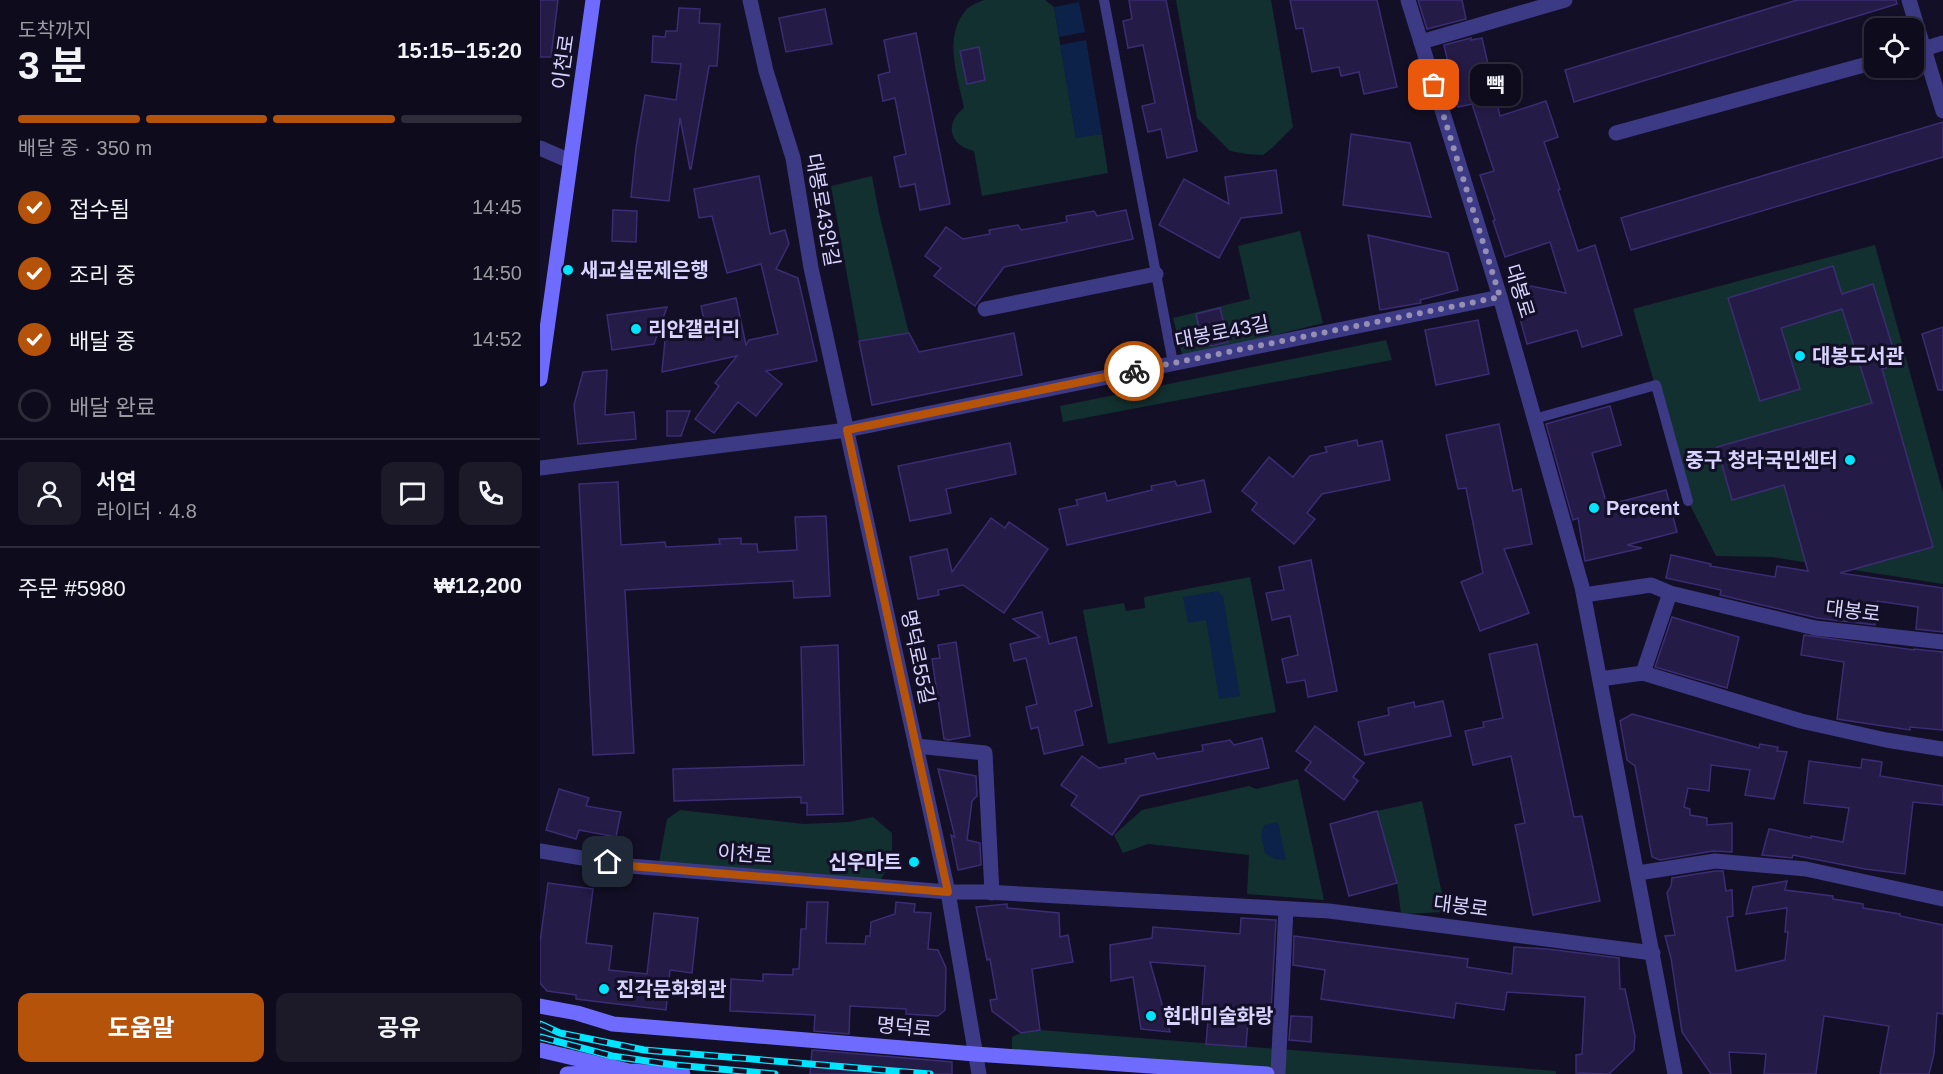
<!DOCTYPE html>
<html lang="ko">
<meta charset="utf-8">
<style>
body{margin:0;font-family:Arial,"Noto Sans KR",sans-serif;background:#1c1929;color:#f1f3f6;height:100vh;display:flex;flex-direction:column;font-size:22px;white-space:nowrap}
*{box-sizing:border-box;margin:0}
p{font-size:20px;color:#9b9ba3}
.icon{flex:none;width:33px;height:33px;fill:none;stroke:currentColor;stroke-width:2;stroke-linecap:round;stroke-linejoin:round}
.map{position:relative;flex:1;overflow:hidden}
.side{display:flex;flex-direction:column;background:#0e0b1c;width:540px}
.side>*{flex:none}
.controls{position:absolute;left:1324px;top:18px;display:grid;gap:12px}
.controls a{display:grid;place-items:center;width:60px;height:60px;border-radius:12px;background:#0e0b1c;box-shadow:0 3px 9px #0003,0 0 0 2px #2e2b3b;font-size:30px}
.pin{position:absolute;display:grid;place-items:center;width:51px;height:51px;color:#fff;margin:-26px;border-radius:12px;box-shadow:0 3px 9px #0006}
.courier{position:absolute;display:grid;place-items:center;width:60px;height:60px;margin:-30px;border:4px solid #b45309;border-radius:50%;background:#fff;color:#222;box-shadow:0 2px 8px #0007}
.bubble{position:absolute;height:42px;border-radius:12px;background:#0e0b1c;box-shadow:0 3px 9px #0003,0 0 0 2px #2e2b3b;font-size:20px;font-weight:700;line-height:42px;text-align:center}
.overview em{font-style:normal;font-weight:700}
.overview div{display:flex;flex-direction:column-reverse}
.overview{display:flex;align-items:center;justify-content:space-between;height:102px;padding:0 18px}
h1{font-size:39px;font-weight:700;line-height:45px}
.bar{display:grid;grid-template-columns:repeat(4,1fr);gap:9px 6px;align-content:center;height:72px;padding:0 18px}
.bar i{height:8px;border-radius:4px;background:#2e2b3b}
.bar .selected{background:#b45309}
.bar p{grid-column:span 4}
.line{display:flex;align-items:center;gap:15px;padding:0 18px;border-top:2px solid #2e2b3b}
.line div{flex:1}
.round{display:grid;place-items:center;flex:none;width:63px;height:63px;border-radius:12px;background:#1c1929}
ol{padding:0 18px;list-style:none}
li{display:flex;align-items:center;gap:18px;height:66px}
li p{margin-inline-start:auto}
li .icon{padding:6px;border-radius:50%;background:#b45309;color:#fff;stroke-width:4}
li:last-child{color:#9b9ba3}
li i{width:33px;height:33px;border:3px solid #2e2b3b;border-radius:50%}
.button{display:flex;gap:12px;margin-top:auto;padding:12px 18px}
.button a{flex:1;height:69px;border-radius:12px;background:#b45309;color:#fff;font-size:24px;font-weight:700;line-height:69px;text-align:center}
.button a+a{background:#1c1929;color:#f1f3f6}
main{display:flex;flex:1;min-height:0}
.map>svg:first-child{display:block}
.green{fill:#12302f}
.water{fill:#0c2248}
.building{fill:#241b47;stroke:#3b2d73;stroke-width:1.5}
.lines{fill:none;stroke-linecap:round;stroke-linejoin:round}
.service{stroke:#3d3a85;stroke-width:10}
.pedestrian{stroke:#3d3a85;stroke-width:15}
.minor{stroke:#3d3a85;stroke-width:15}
.tertiary{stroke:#3d3a85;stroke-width:15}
.secondary{stroke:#6f6bff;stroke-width:15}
.rail-casing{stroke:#00e5ff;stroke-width:7}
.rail{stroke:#130f26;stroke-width:4.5;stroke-dasharray:14;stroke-linecap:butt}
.done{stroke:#948fb3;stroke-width:6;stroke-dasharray:0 10.8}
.route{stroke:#b45309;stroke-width:8}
.poi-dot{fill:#00e5ff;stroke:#130f26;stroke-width:2}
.labels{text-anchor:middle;stroke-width:6;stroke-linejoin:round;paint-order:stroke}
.street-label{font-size:20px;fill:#d9d4ff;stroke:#130f26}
.poi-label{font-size:20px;font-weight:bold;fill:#d9d4ff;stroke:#130f26;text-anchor:start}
</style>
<main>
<section class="side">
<div class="overview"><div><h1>3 분</h1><p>도착까지</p></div><em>15:15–15:20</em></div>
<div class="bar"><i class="selected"></i><i class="selected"></i><i class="selected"></i><i></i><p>배달 중 · 350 m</p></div>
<ol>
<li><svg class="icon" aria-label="check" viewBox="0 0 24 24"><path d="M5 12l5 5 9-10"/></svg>접수됨<p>14:45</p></li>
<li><svg class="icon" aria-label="check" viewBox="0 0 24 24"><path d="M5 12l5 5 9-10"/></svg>조리 중<p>14:50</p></li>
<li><svg class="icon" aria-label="check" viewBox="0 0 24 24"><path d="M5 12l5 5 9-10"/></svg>배달 중<p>14:52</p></li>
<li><i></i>배달 완료</li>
</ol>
<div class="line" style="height:108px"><a class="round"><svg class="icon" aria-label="person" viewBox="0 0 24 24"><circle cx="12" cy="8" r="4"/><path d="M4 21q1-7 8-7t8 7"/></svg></a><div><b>서연</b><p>라이더 · 4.8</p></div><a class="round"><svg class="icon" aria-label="chat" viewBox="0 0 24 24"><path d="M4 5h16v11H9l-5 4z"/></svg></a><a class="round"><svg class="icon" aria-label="phone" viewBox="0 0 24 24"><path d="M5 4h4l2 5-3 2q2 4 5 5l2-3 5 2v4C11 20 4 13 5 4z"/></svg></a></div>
<div class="line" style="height:78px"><div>주문 #5980</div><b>₩12,200</b></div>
<div class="button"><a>도움말</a><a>공유</a></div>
</section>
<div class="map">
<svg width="1403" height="1074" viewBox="0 0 1403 1074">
<rect width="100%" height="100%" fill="#130f26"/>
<g class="green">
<path d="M444,0H505L514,7L536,137L562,134L568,173L442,196L434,151C409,146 404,123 424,108C418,77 402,36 427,9C431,5 439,2 444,0Z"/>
<polygon points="636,0 731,0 753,127 732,148 723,155 707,154 690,151 657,118"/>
<polygon points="332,176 339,213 369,333 319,341 291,186"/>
<polygon points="760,231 783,323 643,358 633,318 710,299 698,246"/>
<polygon points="1335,245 1403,493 1403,584 1232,557 1176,556 1148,501 1093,309"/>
<polygon points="846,340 852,360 523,422 520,406"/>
<polygon points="710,577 736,712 568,744 543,610 584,603 586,611 605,608 604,597"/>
<polygon points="758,779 784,900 707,894 709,855 608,844 583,853 574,835 602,810 709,786 716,789"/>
<polygon points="882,801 906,912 861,914 857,883 837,811"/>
<polygon points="140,810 264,824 308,822 333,817 352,833 352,862 337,885 118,868 127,819"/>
<polygon points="500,1030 1016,1071 1016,1074 727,1074 472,1056 472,1037 481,1033"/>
</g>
<g class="water">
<polygon points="539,2 545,32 519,37 514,7"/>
<polygon points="546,40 562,134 536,138 520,45"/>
<polygon points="677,591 683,596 700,696 679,699 666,620 648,623 643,597"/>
<polygon points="738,822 746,860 735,859 725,853 721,835 724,825"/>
</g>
<g class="building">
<polygon points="0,0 18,0 11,57 0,57"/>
<polygon points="589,0 626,0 657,151 627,158 621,129 608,132 602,106 615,103 603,45 588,48 583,21 592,19"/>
<polygon points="750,0 837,0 857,87 824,94 819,72 801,76 799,67 772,72 763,28 756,29"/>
<polygon points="878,0 922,0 926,19 887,29"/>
<polygon points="1257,0 1356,0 1357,4 1034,102 1025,70"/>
<polygon points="139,8 160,9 159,23 180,24 177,66 169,66 151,169 150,169 140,118 129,201 91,197 96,147 105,95 136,100 141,64 112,62 113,36 125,37 126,31 137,31"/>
<polygon points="285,9 292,44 246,52 239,18"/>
<polygon points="376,33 410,204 380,210 375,184 360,187 354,157 366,154 355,98 343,101 338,75 350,72 344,40"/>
<polygon points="931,38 931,40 942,38 960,116 1006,101 1018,137 1004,142 1020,189 1018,190 1038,251 1055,245 1082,335 1042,347 1037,330 987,344 970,282 1026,293 1010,242 965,257 953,221 955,220 940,175 954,171 932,104 918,107 904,45"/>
<polygon points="439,47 445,80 427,84 420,51"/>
<polygon points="1403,122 1403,157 1091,250 1081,218"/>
<polygon points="811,134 870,143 891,217 803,205"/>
<polygon points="736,170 742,213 701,218 679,258 619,225 644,179 689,204 685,177"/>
<polygon points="219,176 230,234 245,230 249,244 236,269 258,278 277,361 226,371 242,384 216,416 198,402 174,433 155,419 179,386 175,383 197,356 122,372 125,340 167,333 161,306 196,298 206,345 209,340 238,334 221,264 187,273 172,216 159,218 154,189"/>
<polygon points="73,210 97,211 96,242 72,241"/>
<polygon points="586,210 593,239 464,267 435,306 394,276 401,268 385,256 406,227 423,239 450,234 449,230 478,225 481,230 527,222 526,216 554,211 557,216"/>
<polygon points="828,235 908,253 918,290 880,300 881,303 840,310"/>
<polygon points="1293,266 1302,294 1333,284 1358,364 1342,369 1393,547 1300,573 1403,588 1403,632 1376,629 1378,607 1337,601 1335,625 1277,618 1180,595 1181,590 1126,578 1131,555 1171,564 1170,566 1235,577 1237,566 1268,571 1244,485 1192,500 1177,447 1332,403 1302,309 1241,328 1260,389 1220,401 1188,298"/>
<polygon points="127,307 114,344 72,350 67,315"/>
<polygon points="680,308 688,342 672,346 662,341 656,314"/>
<polygon points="938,320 949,374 896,385 885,330"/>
<polygon points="1403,327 1403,390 1398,390 1382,334"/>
<polygon points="369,333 379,352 474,333 482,375 332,405 319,341"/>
<polygon points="67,370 65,415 94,412 96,439 38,444 34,405 43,372"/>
<polygon points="1070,406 1081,445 1052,453 1067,505 1126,490 1137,532 1087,545 1102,548 1045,561 1038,518 1033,520 1006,424"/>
<polygon points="127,411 150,411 141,436 127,436"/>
<polygon points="959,424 973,491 981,489 992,544 964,549 989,613 940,631 921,582 943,573 926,488 918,489 906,435"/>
<polygon points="817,440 818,446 842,441 850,480 782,494 767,513 775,519 754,544 712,510 717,503 702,491 729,457 753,477 770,456 787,452 785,447"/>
<polygon points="470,443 476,474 406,489 411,513 370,521 358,466"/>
<polygon points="664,480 671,512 527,545 519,509 538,505 536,500 565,493 567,501 612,490 611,486 635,481 637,486"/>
<polygon points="78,482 81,545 125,542 126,547 165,545 180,544 179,539 201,538 201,544 217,544 218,552 257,550 255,517 286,516 290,596 254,598 253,581 85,590 94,753 53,755 39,484"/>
<polygon points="451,518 465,528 469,522 508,549 464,613 423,585 398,590 399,595 378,599 370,557 407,549 412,572"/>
<polygon points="771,560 797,691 768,697 765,680 747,683 742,659 758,655 750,616 732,620 726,593 744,590 739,567"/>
<polygon points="502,612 509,644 536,637 552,706 535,711 543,745 504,754 498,727 491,729 486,707 497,704 486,658 474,661 470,644 500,637 473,619"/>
<polygon points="1132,617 1199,637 1187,688 1115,667"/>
<polygon points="1264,635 1374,650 1374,649 1403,652 1403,730 1370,727 1370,730 1297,719 1304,662 1261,655"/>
<polygon points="416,642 430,736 409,740 404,739 392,659 400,658 398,645"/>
<polygon points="997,644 1034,817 1042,816 1060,901 993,915 975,825 985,823 971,756 933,765 925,731 944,727 943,722 963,718 949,654"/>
<polygon points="298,645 303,814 267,815 267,803 261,803 261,797 134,801 133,769 264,765 261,647"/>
<polygon points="903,701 911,736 825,755 818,722 849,715 848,708 874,702 875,707"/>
<polygon points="1092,714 1219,748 1220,744 1238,747 1237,751 1247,752 1234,799 1205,795 1210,770 1171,765 1169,791 1148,788 1144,807 1150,809 1150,815 1167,818 1167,825 1192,823 1192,852 1173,851 1120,860 1112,857 1095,766 1087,760 1080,721"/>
<polygon points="775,726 824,763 813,777 818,781 804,800 765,770 771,762 756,751"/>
<polygon points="722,738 729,768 600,796 572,835 531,805 537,796 521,785 542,756 559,768 586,763 585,759 614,753 617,759 663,751 662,745 690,740 694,745"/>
<polygon points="1322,759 1342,762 1340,776 1403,786 1403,805 1373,802 1365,874 1325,869 1253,855 1252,858 1222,855 1229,829 1271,838 1271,836 1303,842 1309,808 1264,803 1269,761 1321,768"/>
<polygon points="398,769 436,776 437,796 432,801 427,840 440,843 441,865 418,870 411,835 415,837"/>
<polygon points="19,789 49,798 46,806 81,812 76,837 39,830 36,839 6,830"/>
<polygon points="837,811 857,883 809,896 790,824"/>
<polygon points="1175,871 1183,871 1186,891 1192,890 1193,916 1187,917 1196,971 1245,960 1248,932 1245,932 1247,908 1206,914 1213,887 1247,881 1245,890 1293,896 1293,899 1323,904 1323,908 1360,914 1360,916 1403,925 1403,1014 1397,1013 1394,1054 1389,1074 1340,1074 1349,1026 1284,1016 1276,1074 1224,1074 1226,1054 1189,1052 1191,1074 1171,1074 1142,1032 1131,958 1125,936 1135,935 1127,893 1131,886 1132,878"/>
<polygon points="8,883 53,889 46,943 72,946 69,970 107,974 114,913 158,918 152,973 130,970 126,1010 36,999 36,995 7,991 0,983 0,942"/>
<polygon points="267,902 288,902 286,943 325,944 326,936 330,936 331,922 355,914 356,902 375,904 374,912 391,913 388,949 398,950 406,968 405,1010 398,1016 366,1014 366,1009 310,1006 309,1034 274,1031 275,1015 190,1011 191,979 223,981 223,974 253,975 253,969 259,969 261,929 266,929"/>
<polygon points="467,904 467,908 519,913 520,937 528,935 533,962 492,969 500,1030 481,1033 452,1011 450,1000 457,999 450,959 447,960 436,907"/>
<polygon points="701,918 736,920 731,1011 709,1009 706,1047 666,1044 669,1007 662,1007 665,966 610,962 630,1032 601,1029 593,977 571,981 570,945 612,938 613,927 700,934"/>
<polygon points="754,936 928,959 927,967 972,974 974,947 1007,949 1079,958 1080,989 1085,989 1095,1036 1094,1050 1069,1074 1036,1073 1036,1055 1042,1054 1045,997 967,992 964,1010 916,1003 914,1018 781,999 785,970 753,965"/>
<polygon points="751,1016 772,1017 771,1042 749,1040"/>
<polygon points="272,1050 412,1062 412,1074 270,1074"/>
</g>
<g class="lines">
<g class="service">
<polyline points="564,0 633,363"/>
<polyline points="994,419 1116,385 1148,501"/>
</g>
<g class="pedestrian">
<polyline points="0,148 30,161"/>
<polyline points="376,746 445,753 452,893"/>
<polyline points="738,1074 746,909"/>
</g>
<g class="minor">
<polyline points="210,0 226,71 253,158 271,268 408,892 439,1074"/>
<polyline points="1369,0 1403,111"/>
<polyline points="881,42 1025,0"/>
<polyline points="1374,52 1403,43"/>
<polyline points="1076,133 1335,62"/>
<polyline points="445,309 616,274"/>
<polyline points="0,468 307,430 960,297"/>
<polyline points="1044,595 1111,585 1130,593 1275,628 1403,642"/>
<polyline points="1103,673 1130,593"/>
<polyline points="1060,679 1103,673 1261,721 1346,740 1403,749"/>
<polyline points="0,851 90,866 408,892 445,892 789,911 1113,953"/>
<polyline points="1098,873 1175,861 1266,869 1403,899"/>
</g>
<polyline class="tertiary" points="868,0 960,297 1042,587 1135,1074"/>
<g class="secondary">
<polyline points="0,379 53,0"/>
<polyline points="0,1006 37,1013 73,1024 435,1054 727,1074"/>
<polyline points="0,1050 89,1071 143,1074"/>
<polyline points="27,1074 69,1072"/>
</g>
<defs>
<g id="rail">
<polyline points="0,1024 20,1033 104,1050 390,1074"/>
<polyline points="0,1037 72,1056 135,1065 235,1074"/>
</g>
</defs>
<use href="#rail" class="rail-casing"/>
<use href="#rail" class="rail"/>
</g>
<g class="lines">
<polyline class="done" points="594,371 960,297 894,85"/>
<polyline class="route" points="68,862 90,866 408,892 307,430 594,371"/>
</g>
<g class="poi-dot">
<circle cx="28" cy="270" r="6"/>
<circle cx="96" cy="329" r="6"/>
<circle cx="1260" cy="356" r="6"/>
<circle cx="1310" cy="460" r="6"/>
<circle cx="1054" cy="508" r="6"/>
<circle cx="374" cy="862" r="6"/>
<circle cx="64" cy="989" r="6"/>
<circle cx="611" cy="1016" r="6"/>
</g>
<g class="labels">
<g class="street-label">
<text transform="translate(23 62) rotate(-82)" y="7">이천로</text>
<text transform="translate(283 210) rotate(80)" y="7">대봉로43안길</text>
<text transform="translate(980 291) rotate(73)" y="7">대봉로</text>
<text transform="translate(682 332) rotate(-11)" y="7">대봉로43길</text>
<text transform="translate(1313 611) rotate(7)" y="7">대봉로</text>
<text transform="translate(378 657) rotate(78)" y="7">명덕로55길</text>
<text transform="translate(205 854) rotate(4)" y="7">이천로</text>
<text transform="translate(921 906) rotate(7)" y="7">대봉로</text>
<text transform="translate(364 1027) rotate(5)" y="7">명덕로</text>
</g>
<g class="poi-label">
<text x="40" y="277">새교실문제은행</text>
<text x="108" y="336">리안갤러리</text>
<text x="1272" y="363">대봉도서관</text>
<text x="1298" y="467" text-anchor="end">중구 청라국민센터</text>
<text x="1066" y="515">Percent</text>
<text x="362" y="869" text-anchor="end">신우마트</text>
<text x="76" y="996">진각문화회관</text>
<text x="623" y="1023">현대미술화랑</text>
</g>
</g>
</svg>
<div class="controls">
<a><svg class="icon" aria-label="locate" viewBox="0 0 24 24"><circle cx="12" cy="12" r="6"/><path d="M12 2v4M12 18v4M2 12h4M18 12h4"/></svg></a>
</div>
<div class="pin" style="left:894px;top:85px;background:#ea580c"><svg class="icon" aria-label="bag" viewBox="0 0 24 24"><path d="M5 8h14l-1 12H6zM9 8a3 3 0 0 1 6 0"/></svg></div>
<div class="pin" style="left:68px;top:862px;background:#1f2937"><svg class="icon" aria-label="home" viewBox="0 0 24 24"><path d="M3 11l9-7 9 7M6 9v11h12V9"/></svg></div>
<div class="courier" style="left:594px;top:371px"><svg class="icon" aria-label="bike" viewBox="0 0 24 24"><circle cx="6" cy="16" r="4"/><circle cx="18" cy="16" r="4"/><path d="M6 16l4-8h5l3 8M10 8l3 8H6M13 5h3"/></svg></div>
<div class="bubble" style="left:930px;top:64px;width:51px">빽</div>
</div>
</main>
